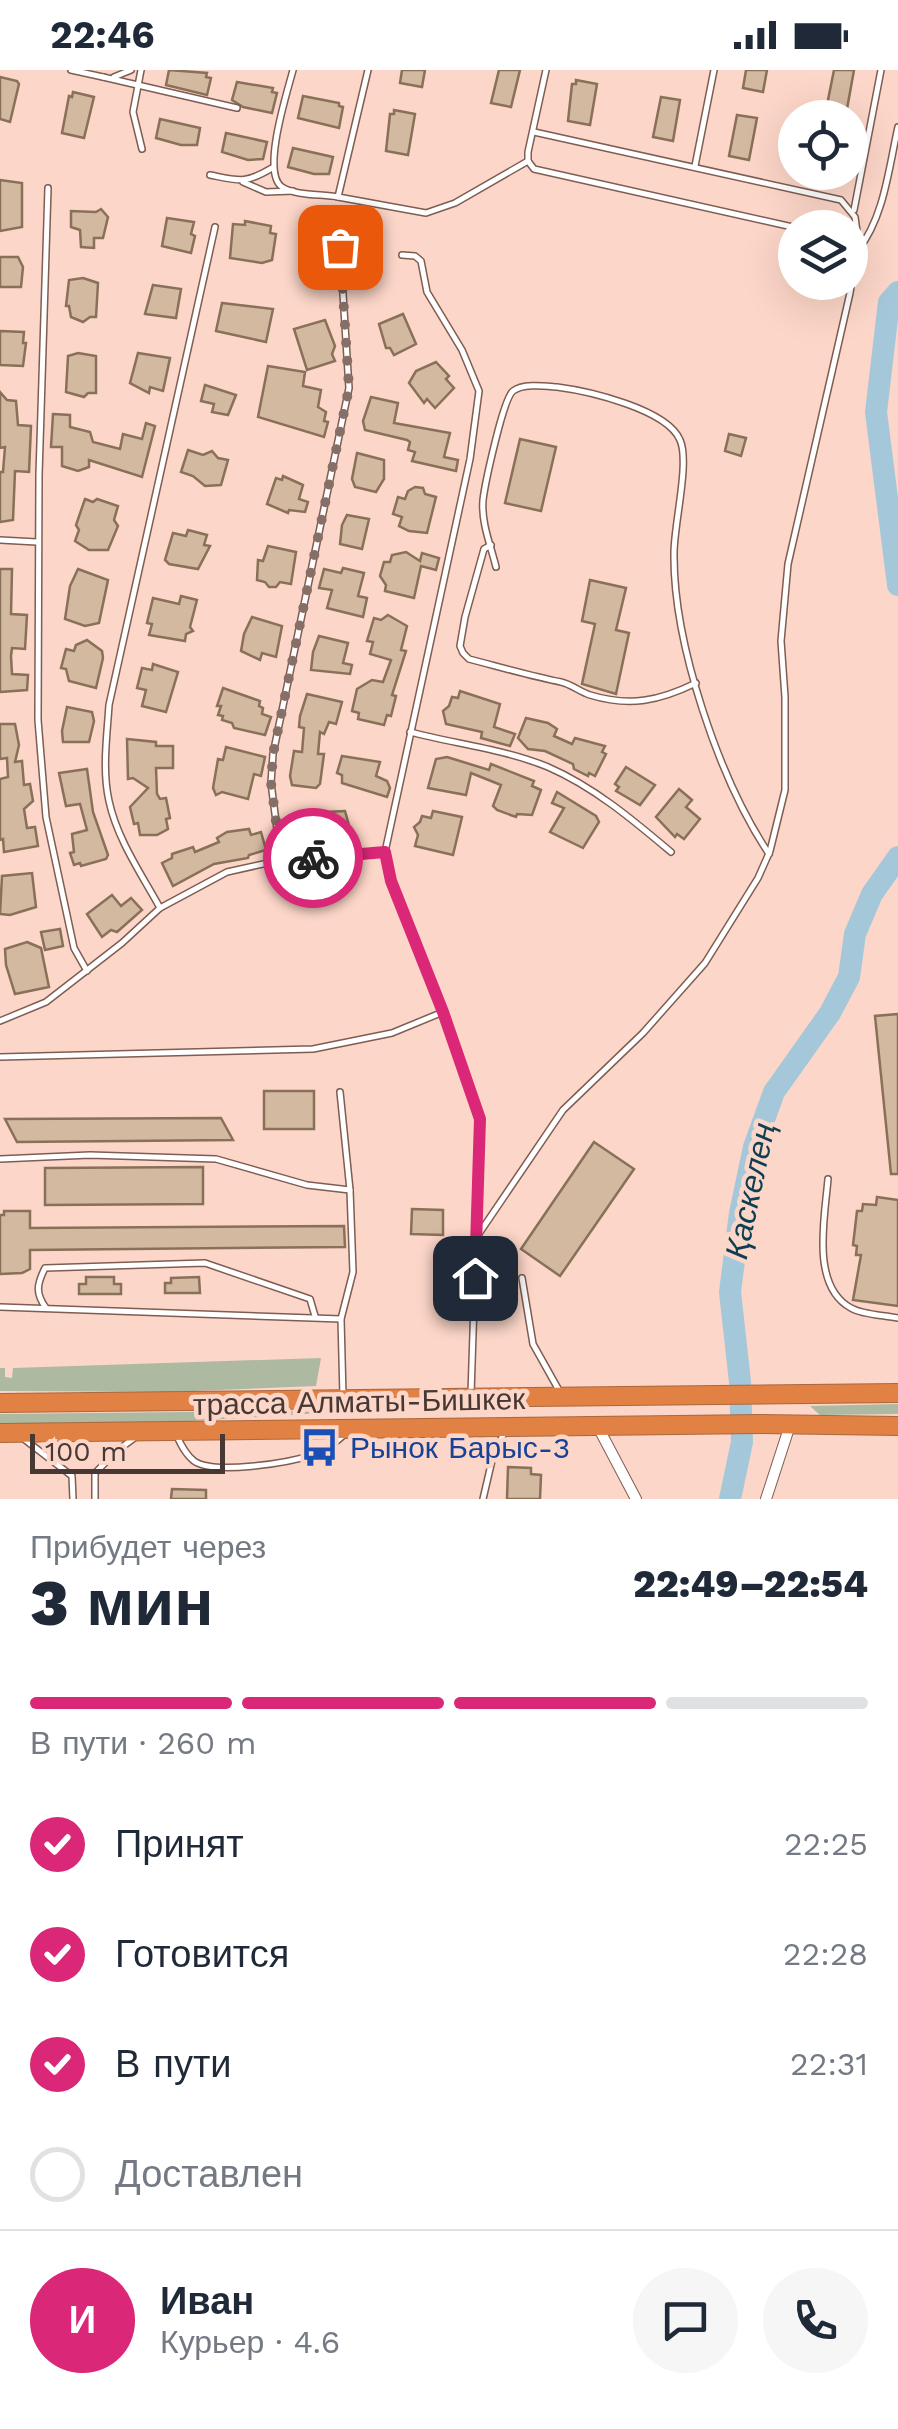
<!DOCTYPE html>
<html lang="ru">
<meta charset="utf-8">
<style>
body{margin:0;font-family:"Work Sans",sans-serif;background:#f6f6f7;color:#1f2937;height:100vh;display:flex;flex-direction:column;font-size:38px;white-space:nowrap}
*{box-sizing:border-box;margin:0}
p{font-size:32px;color:#747a83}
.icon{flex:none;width:55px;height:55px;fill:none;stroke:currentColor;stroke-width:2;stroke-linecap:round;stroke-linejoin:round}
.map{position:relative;height:1429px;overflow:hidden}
.side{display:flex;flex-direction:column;background:#fff;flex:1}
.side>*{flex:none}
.controls{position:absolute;left:778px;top:30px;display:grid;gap:20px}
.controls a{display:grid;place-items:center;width:90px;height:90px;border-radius:50%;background:#fff;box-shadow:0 10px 40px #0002;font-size:50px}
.scale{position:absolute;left:30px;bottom:25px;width:195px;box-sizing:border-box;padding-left:10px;border:5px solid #473833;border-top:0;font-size:28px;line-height:35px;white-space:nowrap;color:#473833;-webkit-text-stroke:8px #fcd6c8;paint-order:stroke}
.pin{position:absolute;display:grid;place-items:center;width:85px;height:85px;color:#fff;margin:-42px;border-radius:20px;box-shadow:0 5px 15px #0006}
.courier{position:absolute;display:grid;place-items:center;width:100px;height:100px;margin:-50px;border:8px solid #db2777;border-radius:50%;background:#fff;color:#222;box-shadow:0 2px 12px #0007}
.overview em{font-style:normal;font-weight:800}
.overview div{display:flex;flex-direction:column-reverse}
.overview{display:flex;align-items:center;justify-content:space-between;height:170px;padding:0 30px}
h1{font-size:65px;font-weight:800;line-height:75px}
.bar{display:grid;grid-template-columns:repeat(4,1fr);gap:15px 10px;align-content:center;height:120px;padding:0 30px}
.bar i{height:12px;border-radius:8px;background:#e0e1e3}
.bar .on{background:#db2777}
.bar p{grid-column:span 4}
.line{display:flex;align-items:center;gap:25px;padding:0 30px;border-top:2px solid #e0e1e3}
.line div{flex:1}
.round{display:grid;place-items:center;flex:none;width:105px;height:105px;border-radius:52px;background:#f6f6f7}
ol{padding:0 30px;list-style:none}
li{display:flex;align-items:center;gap:30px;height:110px}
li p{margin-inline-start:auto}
li .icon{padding:10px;border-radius:50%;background:#db2777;color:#fff;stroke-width:4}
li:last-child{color:#747a83}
li i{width:55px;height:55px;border:5px solid #e0e1e3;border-radius:50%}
.status{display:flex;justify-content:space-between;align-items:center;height:70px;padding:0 50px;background:#fff;direction:ltr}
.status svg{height:28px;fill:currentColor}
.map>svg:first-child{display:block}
.green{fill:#adb9a1}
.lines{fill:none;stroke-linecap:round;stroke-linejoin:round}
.river{stroke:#a4c8d9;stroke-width:22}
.building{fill:#d3b9a0;stroke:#897058;stroke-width:2.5}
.lane-casing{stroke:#7e5d52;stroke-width:8}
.street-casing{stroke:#7e5d52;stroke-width:12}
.highway-casing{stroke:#ab673e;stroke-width:20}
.lane{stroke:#fff;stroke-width:5}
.street{stroke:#fff;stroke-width:10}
.highway{stroke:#e18144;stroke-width:18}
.done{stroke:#866f67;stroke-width:10;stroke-dasharray:0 18}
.route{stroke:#db2777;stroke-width:12}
.labels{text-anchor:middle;stroke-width:9;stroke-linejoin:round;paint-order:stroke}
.street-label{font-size:30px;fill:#473833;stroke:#fcd6c8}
.transit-label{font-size:30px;fill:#164399;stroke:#fcd6c8;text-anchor:start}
.water-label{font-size:32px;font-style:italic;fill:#0d3e51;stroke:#fcd6c8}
</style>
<div class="status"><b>22:46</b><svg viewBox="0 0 49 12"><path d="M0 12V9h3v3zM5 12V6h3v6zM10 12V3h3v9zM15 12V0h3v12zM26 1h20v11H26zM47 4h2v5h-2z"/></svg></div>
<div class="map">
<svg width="898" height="1429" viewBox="0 0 898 1429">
<rect width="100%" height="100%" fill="#fcd6c8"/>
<g class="green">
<polygon points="321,1288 316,1316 169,1322 0,1321 0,1298 5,1298 5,1307 12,1308 13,1298"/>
<polygon points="898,1334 898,1344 820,1345 810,1336"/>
<polygon points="371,1340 192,1351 0,1355 0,1344"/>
</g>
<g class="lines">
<g class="river">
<polyline points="898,222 889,232 876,342 898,515"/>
<polyline points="730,1429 742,1372 740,1312 730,1222 740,1143 754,1077 774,1022 830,943 849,907 855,864 872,824 898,787"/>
</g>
</g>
<g class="building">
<polygon points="169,0 207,3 206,7 211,8 207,25 166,15"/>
<polygon points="402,0 425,0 422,17 400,13"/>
<polygon points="499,0 520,0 511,37 491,33"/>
<polygon points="746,0 767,0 763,22 743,18"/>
<polygon points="834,0 854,0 847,39 827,35"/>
<polygon points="0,7 17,11 19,14 10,52 0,49"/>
<polygon points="576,10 597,14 590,55 568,51 572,14 576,14"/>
<polygon points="237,12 273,18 272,22 277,23 272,43 243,37 232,30"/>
<polygon points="73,22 94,27 84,68 62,63 69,26 72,27"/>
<polygon points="303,26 339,33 339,36 343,37 339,58 298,48"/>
<polygon points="661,27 680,30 673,71 653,67"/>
<polygon points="394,40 415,44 408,85 386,81 390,44 394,44"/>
<polygon points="737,45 757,48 749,90 729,86"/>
<polygon points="160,49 200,58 197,75 181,75 156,68"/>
<polygon points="226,63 267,72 263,89 248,90 222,82"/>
<polygon points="293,78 333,87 329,104 314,104 288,97"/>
<polygon points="0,110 22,113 22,157 0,161"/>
<polygon points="101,139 108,147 103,168 94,168 94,178 81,177 80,160 71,157 71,141 96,142"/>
<polygon points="167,148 194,152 191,164 195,166 191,183 162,176"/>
<polygon points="245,151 271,156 270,163 276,164 272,190 262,193 230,188 233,154 245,155"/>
<polygon points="0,187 18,187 23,197 21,217 0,217"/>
<polygon points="83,208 98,213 96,247 90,247 83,252 71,247 69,236 66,236 69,210"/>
<polygon points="153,215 181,219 176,248 145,244"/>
<polygon points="222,233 273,239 266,272 216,261"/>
<polygon points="403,244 416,274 394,285 390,278 386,278 379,254"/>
<polygon points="325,250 335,276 332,284 335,291 307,300 294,259"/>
<polygon points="0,261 24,262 23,273 26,273 23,296 0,295"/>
<polygon points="78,283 96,286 96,323 88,323 84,327 66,322 68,286"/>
<polygon points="138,283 170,288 163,321 150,317 149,323 130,313"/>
<polygon points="436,292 449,306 446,309 454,318 435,338 427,329 424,333 409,313 416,301"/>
<polygon points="268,296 305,302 303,316 321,320 318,337 326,342 324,351 328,352 324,367 258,347"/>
<polygon points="205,315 236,325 228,345 212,342 214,334 201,331"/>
<polygon points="0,322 7,330 16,331 18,355 31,356 29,402 15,401 13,450 0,452 0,402 3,402 5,377 0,378"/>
<polygon points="371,327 398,333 394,353 450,363 444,387 458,390 456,401 412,391 415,382 408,380 410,372 407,370 365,360 363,351"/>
<polygon points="53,344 70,345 70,357 90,362 93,372 120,379 123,364 142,369 146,353 155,356 142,407 89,390 89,397 78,401 62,396 62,377 51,377"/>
<polygon points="729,364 746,368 741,386 725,381"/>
<polygon points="520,369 556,377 541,441 505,433"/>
<polygon points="188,380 203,385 212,381 218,388 228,390 221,415 205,416 193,406 181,402"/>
<polygon points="357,383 384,390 384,409 376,422 355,417 352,409"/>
<polygon points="283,406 303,415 299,429 308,432 305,442 289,440 288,443 267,434 276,408 282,410"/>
<polygon points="415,417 423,418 425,424 436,427 427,463 409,461 399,456 402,447 393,444 398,427 405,429 408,421"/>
<polygon points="85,429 93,432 97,429 118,436 114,450 118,456 108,480 89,480 75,471 79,460 76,455"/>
<polygon points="347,445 369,449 362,479 340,474 342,455"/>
<polygon points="188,460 207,465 204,475 210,476 198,499 169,494 165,490 173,463 186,466"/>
<polygon points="268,476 296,482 291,514 280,512 276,517 269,517 265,512 257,510 258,490 263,491"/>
<polygon points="406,482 420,491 422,483 439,488 436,500 421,496 414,528 385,521 386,515 380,506 384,492 390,492 392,485"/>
<polygon points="343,498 364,503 358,526 367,528 363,547 327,538 332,520 319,518 324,499 341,503"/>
<polygon points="0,499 12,499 11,544 27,545 25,579 12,578 11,586 12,604 28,605 27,620 0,622"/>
<polygon points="78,499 108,510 99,553 85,556 65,549 70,516"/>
<polygon points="590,510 626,518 616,560 629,563 616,624 582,614 595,554 582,551"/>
<polygon points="181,526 197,530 190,557 193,561 186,564 185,571 149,565 152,554 147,553 153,528 179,534"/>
<polygon points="388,545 407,556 401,580 406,581 392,625 396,626 391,646 387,645 384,655 358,649 359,643 352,641 357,619 372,610 383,612 391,590 370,584 373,572 367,571 374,548 381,550"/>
<polygon points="252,547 282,556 276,587 262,583 260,590 241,581 244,564"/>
<polygon points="319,566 348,573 343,593 352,595 350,604 311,600 313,582"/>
<polygon points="87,570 102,581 103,588 96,618 69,611 66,599 61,598 66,579 74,581 76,575"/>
<polygon points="153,594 178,602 166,642 142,636 146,620 137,618 142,598 152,600"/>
<polygon points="223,618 260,631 259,636 263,638 262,644 271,647 265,665 234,658 232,653 222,650 223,646 218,645 221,636 217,636"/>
<polygon points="460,621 500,634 494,657 515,664 510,676 481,668 482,662 446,654 443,641 449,636 452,627 458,628"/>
<polygon points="307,624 342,632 336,654 329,652 324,664 320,662 318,684 324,684 320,714 316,718 292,715 290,706 294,681 302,682 304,658 299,657 300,646"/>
<polygon points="67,637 92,642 94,651 89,672 63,672 62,661"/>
<polygon points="526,648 548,653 557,659 554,666 572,674 575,668 605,676 602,682 606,684 595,706 589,703 588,706 574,699 573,694 545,681 528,679 518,668"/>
<polygon points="0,654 15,654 19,675 15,692 22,691 24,715 30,714 33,731 24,739 27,758 35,757 38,776 4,782 3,769 0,770 0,709 8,707 7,688 0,689"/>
<polygon points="127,669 156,672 156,676 173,676 173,698 156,698 157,724 160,729 166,728 170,748 166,749 168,759 157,765 140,765 138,753 134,754 130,737 148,718 133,708 128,709"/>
<polygon points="226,677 265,687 261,706 254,704 248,729 222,722 216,725 213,718 218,689 223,690"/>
<polygon points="342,686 380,692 376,706 387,711 390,718 387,727 342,713 342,705 337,703"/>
<polygon points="447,687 489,700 491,694 534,711 532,716 541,720 532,745 517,744 516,747 497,740 493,736 501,715 471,703 466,725 428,718 436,689"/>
<polygon points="626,697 655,715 640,735 616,721 619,717 615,714"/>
<polygon points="87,699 93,742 108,785 106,789 81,796 80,793 74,795 70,783 74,782 72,764 87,760 80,734 66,736 59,703"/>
<polygon points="679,719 692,730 686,737 700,749 684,769 677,764 675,767 656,747"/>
<polygon points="557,722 596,746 599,752 583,778 550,762 564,738 552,733"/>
<polygon points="345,741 350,759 346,762 346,769 310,771 305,758 308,744 324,748 326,742"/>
<polygon points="433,741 462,747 453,785 415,776 418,765 414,757 420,752 422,746 431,748"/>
<polygon points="249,759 251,765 261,762 266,780 249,785 248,788 214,794 173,816 162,793 172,788 172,784 193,777 195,782 219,772 217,768 227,762"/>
<polygon points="32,803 36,837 10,845 0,844 2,806"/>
<polygon points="112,825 121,836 131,828 142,840 117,862 111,860 102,867 87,844"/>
<polygon points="60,859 63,876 45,880 41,862"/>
<polygon points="27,872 41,878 49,917 15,924 6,895 5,879"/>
<polygon points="898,944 898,1104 891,1104 875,946"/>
<rect x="264" y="1021" width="50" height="38"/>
<polygon points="221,1048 233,1070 17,1072 5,1049"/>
<polygon points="594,1072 634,1099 560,1206 521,1179"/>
<polygon points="203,1097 203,1134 45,1135 45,1098"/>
<polygon points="877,1127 898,1130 898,1236 853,1230 861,1185 856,1185 857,1176 853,1175 857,1141 862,1141 863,1134 876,1135"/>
<polygon points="412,1139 443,1140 443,1165 411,1164"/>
<polygon points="4,1141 30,1141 30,1158 344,1156 345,1177 30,1180 30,1199 22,1203 0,1204 0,1145 4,1145"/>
<polygon points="86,1207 114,1207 114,1214 121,1214 121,1224 79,1224 79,1214 86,1214"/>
<polygon points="199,1207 200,1223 165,1223 165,1213 171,1213 171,1208"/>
<polygon points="508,1397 531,1398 531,1404 541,1405 540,1429 507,1429"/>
<polygon points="172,1419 206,1420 206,1429 171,1429"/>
</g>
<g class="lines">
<defs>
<g id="lane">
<polyline points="71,0 103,7"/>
<polyline points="141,0 133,42 142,79"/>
<path d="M293,0C287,23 261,103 282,117C296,126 322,124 338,127"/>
<polyline points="368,0 338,127 426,143 455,133 528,91"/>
<polyline points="546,0 528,82 528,91 534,99 797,158"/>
<polyline points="103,7 237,38"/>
<polyline points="114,7 131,0"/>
<polyline points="695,96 714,0"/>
<path d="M210,105C240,111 245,114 272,98"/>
<polyline points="243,112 266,122 293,121"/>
<polyline points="48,118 39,405 38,650 46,747 74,878 87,901"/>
<polyline points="854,140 881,0"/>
<path d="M858,180C884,148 889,97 898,57"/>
<polyline points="402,185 415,186 421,191 427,222 462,280 479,321 470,389 385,782 391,811 443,942 480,1049 471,1324"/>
<polyline points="0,470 37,472"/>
<path d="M491,475L484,479L465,547L460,576L463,583L469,589C500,597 531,606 561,612C571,614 580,622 590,625C630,637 659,631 696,613"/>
<path d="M496,497C491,476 481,453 483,430C485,414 503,329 513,321C523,313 545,316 557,317C588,321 667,339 680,370C690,392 674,454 674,483C673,573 719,709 769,784"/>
<path d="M410,662C456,674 504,679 548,697C594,717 633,750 671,782"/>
<polyline points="281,790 271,713 273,684 349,318 340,177"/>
<path d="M160,838C142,805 117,769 109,731C102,700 107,666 109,635L215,157"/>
<polyline points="0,951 46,932 122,873 160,838 227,802 281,790 385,782"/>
<polyline points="0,987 313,979 392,963 443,942"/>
<polyline points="340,1022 350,1120 353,1202 341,1249 343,1326"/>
<polyline points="0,1089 90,1085 216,1089 307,1115 350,1120"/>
<path d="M828,1109C825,1146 810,1216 851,1238C863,1245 884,1245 898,1248"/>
<polyline points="476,1168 563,1040 643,963 705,893 758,808 770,781 785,720 785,627 781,571 788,494 850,223 858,169 855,147 841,130 534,62"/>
<polyline points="522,1208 533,1274 561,1324"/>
<polyline points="0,1237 341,1249"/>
<path d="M46,1238C35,1223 37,1214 45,1198L205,1193L310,1229L315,1246"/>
<path d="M176,1364C180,1373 185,1384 194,1391C214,1405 288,1393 312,1385C326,1381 335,1373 346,1363"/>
<polyline points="24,1369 72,1406 73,1429"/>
<polyline points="95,1429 95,1403 118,1380 137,1366"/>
<polyline points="483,1429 493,1386 505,1361"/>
</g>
<g id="street">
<polyline points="598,1357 636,1429"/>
<polyline points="766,1429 790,1355"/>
</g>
<g id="highway">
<polyline points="0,1333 898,1323"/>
<polyline points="0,1363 761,1354 898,1356"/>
</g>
</defs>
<use href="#lane" class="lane-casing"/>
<use href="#street" class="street-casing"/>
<use href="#highway" class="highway-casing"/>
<use href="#lane" class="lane"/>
<use href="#street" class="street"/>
<use href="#highway" class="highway"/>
</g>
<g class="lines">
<polyline class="done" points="313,788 281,790 271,713 273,684 349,318 340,177"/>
<polyline class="route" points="313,788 385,782 391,811 443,942 480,1049 475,1208"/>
</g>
<defs>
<symbol id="bus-bare" viewBox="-9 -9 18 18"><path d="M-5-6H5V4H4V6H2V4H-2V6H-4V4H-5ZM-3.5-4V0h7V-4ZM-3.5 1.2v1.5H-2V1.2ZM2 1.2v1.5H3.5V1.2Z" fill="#1a4fb4" stroke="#fcd6c8" stroke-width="2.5" paint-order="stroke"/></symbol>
</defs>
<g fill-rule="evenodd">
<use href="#bus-bare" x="292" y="1350" width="55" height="55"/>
</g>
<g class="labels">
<g class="street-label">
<text transform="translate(359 1332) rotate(-1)" y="10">трасса Алматы-Бишкек</text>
</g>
<g class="transit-label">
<text x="350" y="1388">Рынок Барыс-3</text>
</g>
<g class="water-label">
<text transform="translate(750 1121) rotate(-78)" y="11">Қаскелең</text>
</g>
</g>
</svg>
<div class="controls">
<a><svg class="icon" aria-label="locate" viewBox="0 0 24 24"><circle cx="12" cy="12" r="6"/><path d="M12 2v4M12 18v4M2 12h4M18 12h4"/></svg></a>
<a><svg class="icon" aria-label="layers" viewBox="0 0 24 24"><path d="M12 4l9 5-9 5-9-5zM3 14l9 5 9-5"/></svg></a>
</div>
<div class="scale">100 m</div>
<div class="pin" style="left:340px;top:177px;background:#ea580c"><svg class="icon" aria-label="bag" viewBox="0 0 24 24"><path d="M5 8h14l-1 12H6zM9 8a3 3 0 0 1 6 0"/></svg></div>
<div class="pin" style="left:475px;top:1208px;background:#1f2937"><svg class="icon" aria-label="home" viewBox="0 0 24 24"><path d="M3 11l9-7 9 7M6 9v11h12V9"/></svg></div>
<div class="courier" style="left:313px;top:788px"><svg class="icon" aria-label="bike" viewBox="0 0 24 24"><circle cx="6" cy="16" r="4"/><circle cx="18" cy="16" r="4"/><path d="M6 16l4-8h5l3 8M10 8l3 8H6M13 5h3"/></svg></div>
</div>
<section class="side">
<div class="overview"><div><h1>3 мин</h1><p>Прибудет через</p></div><em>22:49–22:54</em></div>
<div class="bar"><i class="on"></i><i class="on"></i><i class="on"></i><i></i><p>В пути · 260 m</p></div>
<ol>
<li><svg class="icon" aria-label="check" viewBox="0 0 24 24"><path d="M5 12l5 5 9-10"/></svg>Принят<p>22:25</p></li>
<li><svg class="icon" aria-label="check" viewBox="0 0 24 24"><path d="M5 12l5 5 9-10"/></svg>Готовится<p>22:28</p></li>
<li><svg class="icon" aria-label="check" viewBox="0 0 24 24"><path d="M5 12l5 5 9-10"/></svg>В пути<p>22:31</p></li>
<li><i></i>Доставлен</li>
</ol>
<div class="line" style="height:180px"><b class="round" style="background:#db2777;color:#fff">И</b><div><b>Иван</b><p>Курьер · 4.6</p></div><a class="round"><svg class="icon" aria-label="chat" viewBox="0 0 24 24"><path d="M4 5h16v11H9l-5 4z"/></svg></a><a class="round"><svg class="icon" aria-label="phone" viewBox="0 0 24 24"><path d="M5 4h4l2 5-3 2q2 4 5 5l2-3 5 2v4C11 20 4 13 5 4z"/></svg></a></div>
</section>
